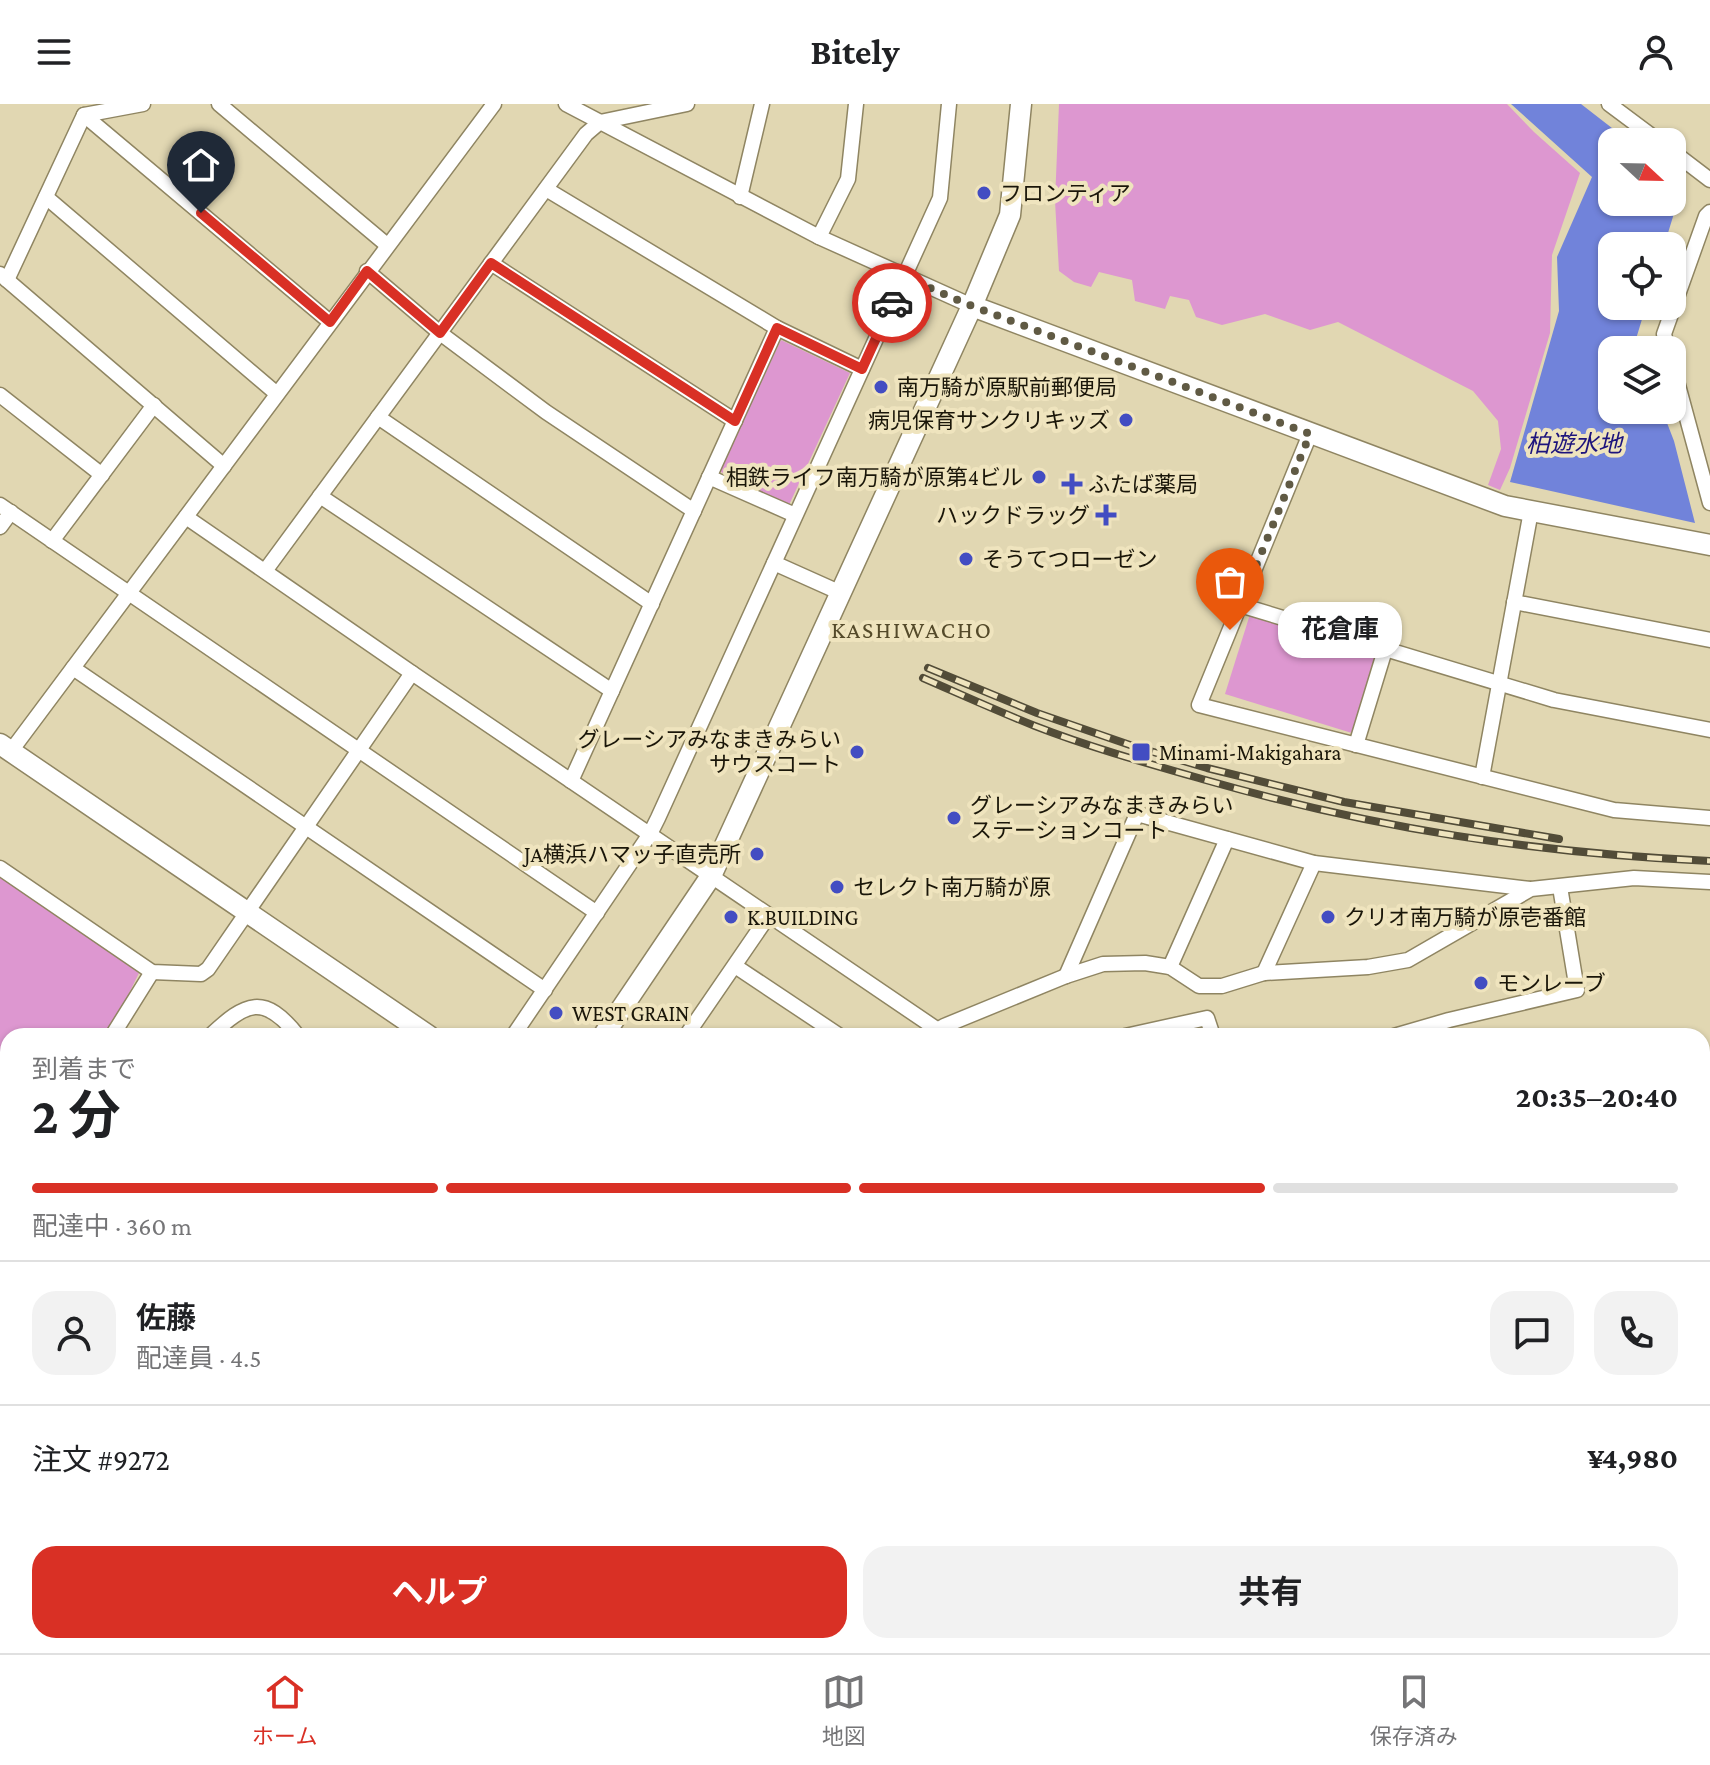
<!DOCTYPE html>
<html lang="ja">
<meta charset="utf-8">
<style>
body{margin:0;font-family:"Crimson Pro","Noto Sans JP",serif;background:#f2f2f2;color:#202124;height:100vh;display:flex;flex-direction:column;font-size:30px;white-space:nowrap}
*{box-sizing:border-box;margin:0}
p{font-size:26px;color:#757577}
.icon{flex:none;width:44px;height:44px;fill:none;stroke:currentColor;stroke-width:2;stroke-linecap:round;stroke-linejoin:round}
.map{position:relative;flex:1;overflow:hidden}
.panel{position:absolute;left:0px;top:924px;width:1710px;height:626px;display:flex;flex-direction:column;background:#fff;border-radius:24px 24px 0 0;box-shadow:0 2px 6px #0004}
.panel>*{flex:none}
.needle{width:52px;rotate:112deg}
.tools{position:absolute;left:1598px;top:24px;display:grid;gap:16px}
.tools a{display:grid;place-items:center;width:88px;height:88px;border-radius:16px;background:#fff;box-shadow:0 2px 6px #0004;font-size:40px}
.pin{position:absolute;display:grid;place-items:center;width:68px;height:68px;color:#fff;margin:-82px -34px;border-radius:50% 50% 50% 0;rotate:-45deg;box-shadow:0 0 8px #0007}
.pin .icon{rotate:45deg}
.courier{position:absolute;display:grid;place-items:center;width:80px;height:80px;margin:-40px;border:6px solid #d93025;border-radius:50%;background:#fff;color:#222;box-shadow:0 2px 10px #0007}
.bubble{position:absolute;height:56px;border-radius:24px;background:#fff;box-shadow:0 2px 6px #0004;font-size:26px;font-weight:700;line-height:56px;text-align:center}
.summary em{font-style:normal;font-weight:700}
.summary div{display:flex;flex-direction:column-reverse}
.summary{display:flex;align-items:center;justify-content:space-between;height:136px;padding:0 32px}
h1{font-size:52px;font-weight:700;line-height:60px}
.bar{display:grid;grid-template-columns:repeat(4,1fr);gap:12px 8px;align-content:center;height:96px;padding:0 32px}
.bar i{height:10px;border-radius:6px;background:#e0e0e0}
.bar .selected{background:#d93025}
.bar p{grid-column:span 4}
.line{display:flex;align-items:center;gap:20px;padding:0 32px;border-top:2px solid #e0e0e0}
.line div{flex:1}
.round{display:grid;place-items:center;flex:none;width:84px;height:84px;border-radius:24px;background:#f2f2f2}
.button{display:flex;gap:16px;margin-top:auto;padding:16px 32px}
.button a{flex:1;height:92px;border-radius:24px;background:#d93025;color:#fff;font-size:32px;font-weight:700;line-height:92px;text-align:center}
.button a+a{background:#f2f2f2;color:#202124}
header{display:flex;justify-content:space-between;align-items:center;height:104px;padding:0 32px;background:#fff;font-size:36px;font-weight:700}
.menu{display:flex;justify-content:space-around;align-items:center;height:112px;border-top:2px solid #e0e0e0;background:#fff;font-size:22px;color:#757577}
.menu a{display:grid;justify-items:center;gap:4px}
.menu .selected{color:#d93025}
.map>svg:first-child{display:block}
.green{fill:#dd97d0}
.water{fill:#7183da}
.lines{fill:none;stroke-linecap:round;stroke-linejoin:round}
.street-casing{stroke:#8f8562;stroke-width:17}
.secondary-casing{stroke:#8f8562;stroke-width:23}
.street{stroke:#fff;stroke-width:14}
.secondary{stroke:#fff;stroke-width:20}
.rail-casing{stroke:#524c38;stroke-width:8}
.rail{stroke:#efe4be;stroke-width:5;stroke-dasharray:15;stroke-linecap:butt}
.done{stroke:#605a44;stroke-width:8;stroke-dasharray:0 14.4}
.route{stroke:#d93025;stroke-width:10}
.poi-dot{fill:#434dc2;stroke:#efe4be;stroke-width:3}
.labels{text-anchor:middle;stroke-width:8;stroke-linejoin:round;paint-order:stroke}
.poi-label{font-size:22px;fill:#1a1609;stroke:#efe4be;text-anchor:start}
.water-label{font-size:24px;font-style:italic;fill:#1c137c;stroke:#efe4be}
.neighbourhood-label{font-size:24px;letter-spacing:2px;fill:#544a2a;stroke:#efe4be}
</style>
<header><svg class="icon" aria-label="menu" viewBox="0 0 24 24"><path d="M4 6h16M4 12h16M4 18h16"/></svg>Bitely<svg class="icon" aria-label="person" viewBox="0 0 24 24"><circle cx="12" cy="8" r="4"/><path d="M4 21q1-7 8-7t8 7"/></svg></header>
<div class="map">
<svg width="1710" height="1549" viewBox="0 0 1710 1549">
<rect width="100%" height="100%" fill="#e1d7b2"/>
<g class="green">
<polygon points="1059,0 1507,0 1534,28 1580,69 1552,151 1550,229 1510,364 1500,386 1488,381 1501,345 1498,317 1473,287 1338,218 1310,226 1265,210 1222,221 1196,213 1189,196 1170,192 1165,205 1135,197 1132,176 1099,168 1091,183 1074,178 1059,167 1055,97"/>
<polygon points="781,236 850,269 789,401 719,367"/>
<polygon points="1251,507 1380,547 1355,630 1225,590"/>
<polygon points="0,772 139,869 108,932 8,932 8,1542 310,1542 309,1549 0,1549"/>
</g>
<polygon class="water" points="1511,0 1581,0 1630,38 1612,38 1612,98 1672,98 1672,71 1683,80 1664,142 1612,142 1612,202 1646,202 1636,235 1640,246 1612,246 1612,306 1662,306 1674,337 1695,419 1510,378 1559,207 1557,153 1592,73"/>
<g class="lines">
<defs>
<g id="street">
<polyline points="219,0 387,141"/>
<polyline points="566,0 819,133 972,202"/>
<polyline points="1609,0 1660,38"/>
<polyline points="84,11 330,218"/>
<polyline points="1672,47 1710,76"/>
<polyline points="546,85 777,224 862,265"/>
<polyline points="46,93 277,290"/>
<polyline points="740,93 762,0"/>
<polyline points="819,133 848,75 856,0"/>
<polyline points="491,159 735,317"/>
<polyline points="367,167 440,229 546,308 694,407"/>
<polyline points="0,170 224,362"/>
<polyline points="7,176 84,11 143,0"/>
<polyline points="1668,246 1664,230 1706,112 1710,108"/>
<polyline points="1672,259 1710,399"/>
<polyline points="0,291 102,371"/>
<polyline points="378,313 652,500"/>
<polyline points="1310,330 1199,601 1614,706 1710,714"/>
<polyline points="709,373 795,411"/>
<polyline points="320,392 612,587"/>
<polyline points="0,401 597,809"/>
<polyline points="186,413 412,569 938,926"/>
<polyline points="0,423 11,408"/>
<polyline points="52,437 154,301"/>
<polyline points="774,459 841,489"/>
<polyline points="265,467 586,30 600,18 687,0"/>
<polyline points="1514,498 1710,536"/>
<polyline points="1240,501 1554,596 1710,626"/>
<polyline points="73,564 545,886"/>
<polyline points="1356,641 1385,546"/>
<polyline points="11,647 494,0"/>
<polyline points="1482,673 1531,407"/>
<polyline points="571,677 777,224"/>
<polyline points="0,764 152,868 201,870 208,865 412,569"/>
<polyline points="735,862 840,932"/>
<polyline points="1170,863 1227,735"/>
<polyline points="1264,869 1314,759"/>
<polyline points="1066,872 1137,710 1314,759 1530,785"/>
<polyline points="112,932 152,868"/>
<path d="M210,932C246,898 264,889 298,932"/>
<polyline points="513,932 650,730 658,714 940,94 949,0"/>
<polyline points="686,932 769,811"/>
<polyline points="927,932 944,922 1066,872 1103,860 1145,859 1170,863 1199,882 1222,882 1264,869 1368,863 1408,856 1531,785 1634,774 1710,778"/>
<polyline points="1125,932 1207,914 1213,932"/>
<polyline points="1394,932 1449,916 1577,886 1560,783"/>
<polyline points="1702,1229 1710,1258"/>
<polyline points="1702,1312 1710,1315"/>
<polyline points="317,1542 318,1549"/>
<polyline points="474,1542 506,1549"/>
<polyline points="915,1542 916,1549"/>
<polyline points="1101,1542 1101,1549"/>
<polyline points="1468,1542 1478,1549"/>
<polyline points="645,1549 654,1542"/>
<polyline points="1238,1549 1273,1542"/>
<polyline points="1621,1549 1630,1542"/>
</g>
<g id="secondary">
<polyline points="972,202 1505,402 1710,441"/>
<polyline points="0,640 429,932"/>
<polyline points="603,932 711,772 972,202 1010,111 1021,0"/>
<polyline points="1702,1133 1710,1132"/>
<polyline points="1702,1490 1710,1486"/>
<polyline points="574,1542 587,1549"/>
<polyline points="1660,1542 1662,1549"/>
<polyline points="507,1549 511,1542"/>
</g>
</defs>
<use href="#street" class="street-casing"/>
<use href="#secondary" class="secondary-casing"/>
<use href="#street" class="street"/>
<use href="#secondary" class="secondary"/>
<defs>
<g id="rail">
<polyline points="928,564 1037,609 1130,641 1207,664 1344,698 1559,735"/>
<path d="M923,574C960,590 997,607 1035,622C1089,643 1146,659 1202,675C1373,724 1533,749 1710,757"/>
</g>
</defs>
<use href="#rail" class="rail-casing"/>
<use href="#rail" class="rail"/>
</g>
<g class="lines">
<polyline class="done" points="892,199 904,173 972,202 1310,330 1230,526"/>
<polyline class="route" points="201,109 330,218 367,167 440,229 491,159 735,317 777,224 862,265 892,199"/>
</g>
<g class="poi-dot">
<circle cx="984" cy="89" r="8"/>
<circle cx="881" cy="283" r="8"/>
<circle cx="1126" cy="316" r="8"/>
<circle cx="1039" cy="373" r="8"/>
<path d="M1068 368h8v8h8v8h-8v8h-8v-8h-8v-8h8z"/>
<path d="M1102 399h8v8h8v8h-8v8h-8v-8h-8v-8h8z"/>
<circle cx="966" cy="455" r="8"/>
<circle cx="857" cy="648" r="8"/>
<rect x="1131" y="638" width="20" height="20" rx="4"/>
<circle cx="954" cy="714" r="8"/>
<circle cx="757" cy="750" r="8"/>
<circle cx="837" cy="783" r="8"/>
<circle cx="731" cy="813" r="8"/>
<circle cx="1328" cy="813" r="8"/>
<circle cx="1481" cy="879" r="8"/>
<circle cx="556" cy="909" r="8"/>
</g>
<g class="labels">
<g class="poi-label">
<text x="1000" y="97">フロンティア</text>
<text x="897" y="291">南万騎が原駅前郵便局</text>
<text x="1110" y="324" text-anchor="end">病児保育サンクリキッズ</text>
<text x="1023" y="381" text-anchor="end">相鉄ライフ南万騎が原第4ビル</text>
<text x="1088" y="388">ふたば薬局</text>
<text x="1090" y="419" text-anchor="end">ハックドラッグ</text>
<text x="982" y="463">そうてつローゼン</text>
<text x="841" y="643" text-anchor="end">グレーシアみなまきみらい<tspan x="841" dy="25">サウスコート</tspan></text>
<text x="1159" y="656">Minami-Makigahara</text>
<text x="970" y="709">グレーシアみなまきみらい<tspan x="970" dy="25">ステーションコート</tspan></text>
<text x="741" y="758" text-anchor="end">JA横浜ハマッ子直売所</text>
<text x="853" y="791">セレクト南万騎が原</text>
<text x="747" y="821">K.BUILDING</text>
<text x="1344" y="821">クリオ南万騎が原壱番館</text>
<text x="1497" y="887">モンレーブ</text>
<text x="572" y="917">WEST GRAIN</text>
</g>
<g class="water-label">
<text x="1574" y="348">柏遊水地</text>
</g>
<g class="neighbourhood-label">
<text x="912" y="534">KASHIWACHO</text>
</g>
</g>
</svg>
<div class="tools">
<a><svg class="needle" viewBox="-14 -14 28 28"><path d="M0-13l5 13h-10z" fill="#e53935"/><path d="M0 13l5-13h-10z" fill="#757577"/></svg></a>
<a><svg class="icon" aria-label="locate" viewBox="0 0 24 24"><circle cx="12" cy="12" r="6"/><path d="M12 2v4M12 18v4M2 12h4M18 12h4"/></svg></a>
<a><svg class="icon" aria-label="layers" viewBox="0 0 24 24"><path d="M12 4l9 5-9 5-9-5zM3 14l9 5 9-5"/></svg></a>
</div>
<div class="pin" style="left:1230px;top:526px;background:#ea580c"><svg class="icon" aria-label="bag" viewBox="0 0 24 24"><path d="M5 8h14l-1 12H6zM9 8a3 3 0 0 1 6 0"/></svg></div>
<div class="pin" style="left:201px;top:109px;background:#1f2937"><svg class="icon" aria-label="home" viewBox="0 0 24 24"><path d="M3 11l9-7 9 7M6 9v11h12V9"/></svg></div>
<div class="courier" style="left:892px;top:199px"><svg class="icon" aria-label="car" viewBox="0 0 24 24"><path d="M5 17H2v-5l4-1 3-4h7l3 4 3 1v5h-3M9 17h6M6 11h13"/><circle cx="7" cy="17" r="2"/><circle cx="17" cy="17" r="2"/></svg></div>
<div class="bubble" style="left:1278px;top:498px;width:124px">花倉庫</div>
<section class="panel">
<div class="summary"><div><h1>2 分</h1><p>到着まで</p></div><em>20:35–20:40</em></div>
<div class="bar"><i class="selected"></i><i class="selected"></i><i class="selected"></i><i></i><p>配達中 · 360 m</p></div>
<div class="line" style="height:144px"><a class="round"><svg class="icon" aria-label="person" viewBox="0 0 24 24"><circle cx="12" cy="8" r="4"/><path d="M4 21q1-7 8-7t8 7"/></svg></a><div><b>佐藤</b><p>配達員 · 4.5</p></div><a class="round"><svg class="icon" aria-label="chat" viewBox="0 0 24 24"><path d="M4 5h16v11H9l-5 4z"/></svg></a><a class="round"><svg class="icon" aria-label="phone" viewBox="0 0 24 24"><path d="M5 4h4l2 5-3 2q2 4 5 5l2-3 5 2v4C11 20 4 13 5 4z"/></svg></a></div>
<div class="line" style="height:104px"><div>注文 #9272</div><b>¥4,980</b></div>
<div class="button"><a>ヘルプ</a><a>共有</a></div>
</section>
</div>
<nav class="menu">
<a class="selected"><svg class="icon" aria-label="home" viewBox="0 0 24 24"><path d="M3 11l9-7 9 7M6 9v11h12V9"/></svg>ホーム</a>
<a><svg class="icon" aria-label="map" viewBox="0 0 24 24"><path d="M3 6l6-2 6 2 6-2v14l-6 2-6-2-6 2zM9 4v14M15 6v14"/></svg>地図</a>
<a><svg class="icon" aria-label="saved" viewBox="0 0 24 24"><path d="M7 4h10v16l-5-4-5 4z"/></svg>保存済み</a>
</nav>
